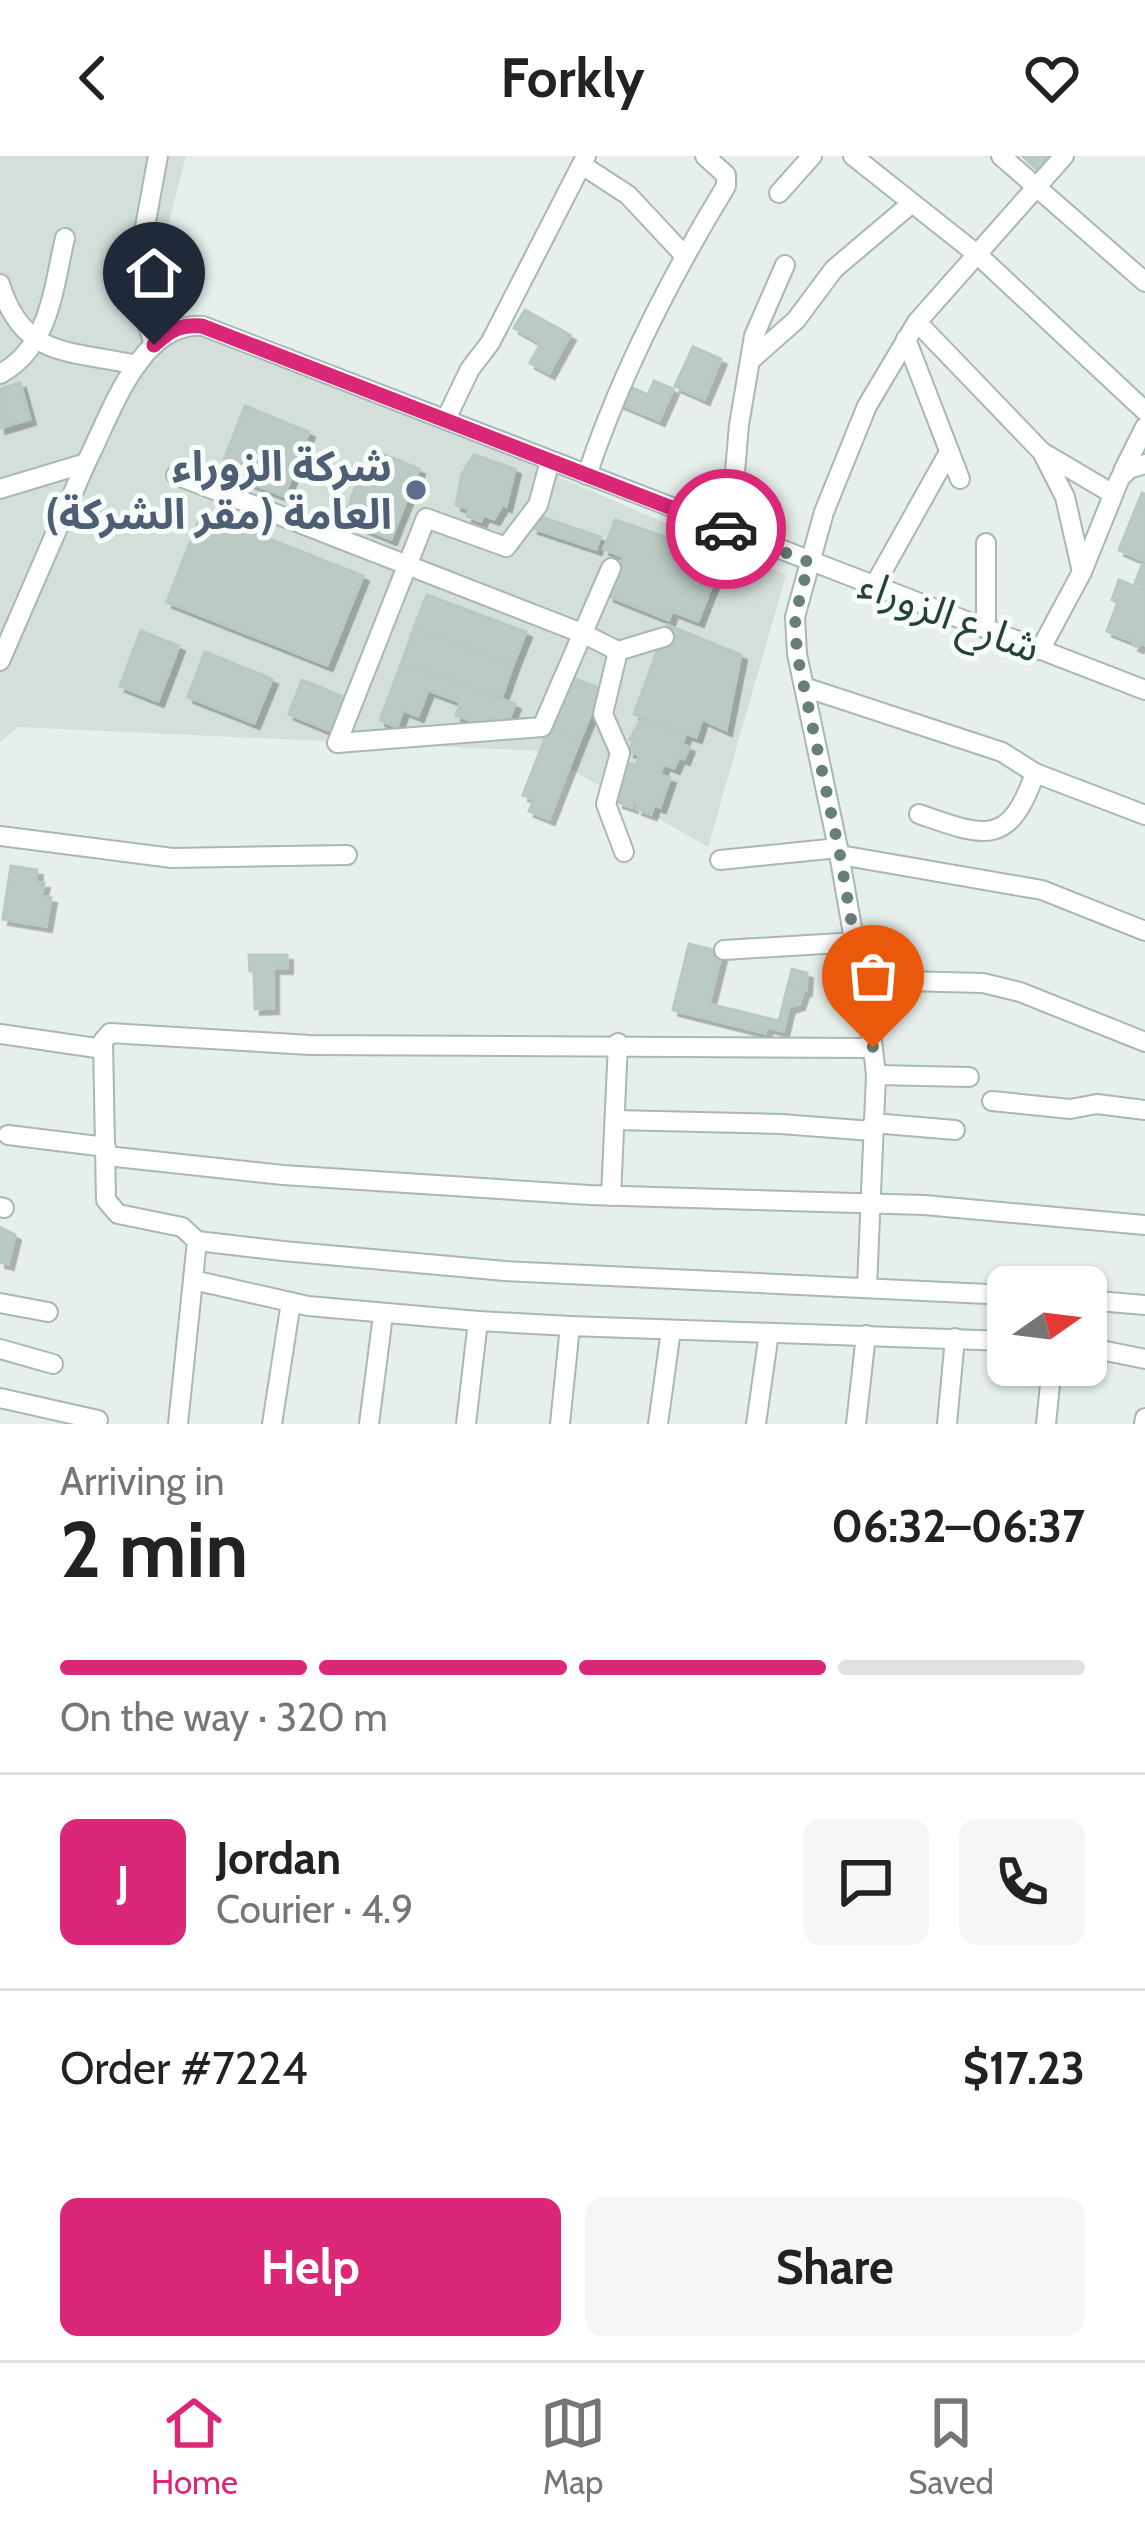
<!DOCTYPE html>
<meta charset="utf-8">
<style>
body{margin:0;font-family:Cabin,"Noto Sans Arabic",sans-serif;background:#f6f6f6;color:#222;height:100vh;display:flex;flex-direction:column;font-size:45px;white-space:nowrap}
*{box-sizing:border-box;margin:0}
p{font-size:39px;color:#767676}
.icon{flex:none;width:66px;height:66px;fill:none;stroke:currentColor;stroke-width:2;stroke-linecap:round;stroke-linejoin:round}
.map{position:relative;height:1268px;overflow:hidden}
.side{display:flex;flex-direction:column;background:#fff;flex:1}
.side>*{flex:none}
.needle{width:78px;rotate:76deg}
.tools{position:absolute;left:987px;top:1110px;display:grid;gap:24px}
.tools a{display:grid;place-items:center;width:120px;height:120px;border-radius:18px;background:#fff;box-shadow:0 3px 9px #0004;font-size:60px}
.pin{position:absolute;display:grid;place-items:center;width:102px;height:102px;color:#fff;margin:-123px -51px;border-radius:50% 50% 50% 0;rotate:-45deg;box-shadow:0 0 12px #0007}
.pin .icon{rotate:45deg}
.courier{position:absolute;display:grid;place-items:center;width:120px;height:120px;margin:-60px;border:9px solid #db2777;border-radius:50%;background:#fff;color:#222;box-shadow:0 3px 15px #0007}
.head em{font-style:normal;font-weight:700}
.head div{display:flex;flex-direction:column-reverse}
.head{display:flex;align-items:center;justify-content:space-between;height:204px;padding:0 60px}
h1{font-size:78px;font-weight:700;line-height:90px}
.bar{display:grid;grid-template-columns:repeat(4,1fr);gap:18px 12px;align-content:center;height:144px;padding:0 60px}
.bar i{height:15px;border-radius:9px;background:#e0e0e0}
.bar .active{background:#db2777}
.bar p{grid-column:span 4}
.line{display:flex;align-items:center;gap:30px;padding:0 60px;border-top:3px solid #e0e0e0}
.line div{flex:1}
.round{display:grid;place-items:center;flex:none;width:126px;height:126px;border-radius:18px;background:#f6f6f6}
.button{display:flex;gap:24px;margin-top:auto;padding:24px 60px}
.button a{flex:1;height:138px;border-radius:18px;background:#db2777;color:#fff;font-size:48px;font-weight:700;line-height:138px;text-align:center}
.button a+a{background:#f6f6f6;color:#222}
header{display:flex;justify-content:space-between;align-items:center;height:156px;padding:0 60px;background:#fff;font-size:54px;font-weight:700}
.dock{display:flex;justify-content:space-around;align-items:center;height:168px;border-top:3px solid #e0e0e0;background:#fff;font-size:33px;color:#767676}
.dock a{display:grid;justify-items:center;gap:6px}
.dock .active{color:#db2777}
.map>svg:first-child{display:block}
.built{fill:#d4dfda}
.building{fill:#bbcac4;stroke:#b8c9c2;stroke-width:3;filter:url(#shadow)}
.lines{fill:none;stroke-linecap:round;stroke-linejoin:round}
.minor-casing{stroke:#a8b8b2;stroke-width:22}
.minor{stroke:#fff;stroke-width:18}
.done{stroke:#687f78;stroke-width:12;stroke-dasharray:0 21.6}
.route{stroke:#db2777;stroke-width:15}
.service-dot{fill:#5c6f8a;stroke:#f7fbf9;stroke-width:4.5}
.labels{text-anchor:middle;stroke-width:10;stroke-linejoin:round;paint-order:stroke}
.service-label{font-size:42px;font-weight:bold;fill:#4e5e75;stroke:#f7fbf9;text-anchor:end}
.street-label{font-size:42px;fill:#24423a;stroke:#f7fbf9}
</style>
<header><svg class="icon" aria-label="back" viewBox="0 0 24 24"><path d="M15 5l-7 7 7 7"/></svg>Forkly<svg class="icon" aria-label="heart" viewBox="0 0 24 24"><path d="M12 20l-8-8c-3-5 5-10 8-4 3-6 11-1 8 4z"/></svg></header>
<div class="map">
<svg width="1145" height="1268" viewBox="0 0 1145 1268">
<defs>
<filter id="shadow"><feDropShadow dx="5.5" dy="5.5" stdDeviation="0" flood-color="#0004"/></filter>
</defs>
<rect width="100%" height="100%" fill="#e6efeb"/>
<polygon class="built" points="0,0 186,0 148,144 786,419 708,691 539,595 18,571 0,586"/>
<g class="building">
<polygon points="1023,0 1048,0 1037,13"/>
<polygon points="525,154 570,179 549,217 530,207 541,187 514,172"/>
<polygon points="693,191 721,203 704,243 675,230"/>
<polygon points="654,225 673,233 659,264 617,246 625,229 648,239"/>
<polygon points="20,227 30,263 0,272 0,233"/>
<polygon points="245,250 309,276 284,340 220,315"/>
<polygon points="370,293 419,313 391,383 343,364"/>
<polygon points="474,299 515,313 506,350 503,348 494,363 483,359 481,365 467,360 469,353 456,349 462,318"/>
<polygon points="1142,337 1145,338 1145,405 1119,394"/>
<polygon points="202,356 363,420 327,509 167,446"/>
<polygon points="538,360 600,381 596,393 533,372"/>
<polygon points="615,364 695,391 691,400 719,411 698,465 672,455 669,464 609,440 624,401 604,393"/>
<polygon points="1142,409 1145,410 1145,489 1140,487 1138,491 1133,489 1136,481 1130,484 1107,475 1118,446 1112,444 1119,424 1143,434 1144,430 1135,427"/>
<polygon points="427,439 526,476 513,509 414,472"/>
<polygon points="667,469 741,499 726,574 702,563 696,581 634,558"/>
<polygon points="414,472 513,509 501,543 402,506"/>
<polygon points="141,475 179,490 158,545 120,530"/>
<polygon points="205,496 272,523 254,567 188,541"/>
<polygon points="402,506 515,548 507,568 492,562 489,571 456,559 461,546 428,534 418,560 403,554 397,571 380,564"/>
<polygon points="570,521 601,533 580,584 549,572"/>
<polygon points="302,524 346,542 333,576 289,558"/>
<polygon points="641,564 685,580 682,588 689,591 684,603 679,601 674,612 664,608 660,619 670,622 660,651 654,649 651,658 637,653 638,648 634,646 632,651 618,646 627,607 636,609 640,599 629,595 633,585 630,583"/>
<polygon points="549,572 580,584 549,663 529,655 534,644 523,639"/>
<polygon points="11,710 37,714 36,727 44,727 41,740 51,742 46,770 3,763"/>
<polygon points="689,788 722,796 709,848 779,865 792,813 807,817 806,834 799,832 803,836 799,848 789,851 783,875 767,871 765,877 673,854"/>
<polygon points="249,799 287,799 287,812 273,812 273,852 255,853 254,815 250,815"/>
<polygon points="0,1071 15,1079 8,1108 0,1106"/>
</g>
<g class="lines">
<defs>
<g id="minor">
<polyline points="853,0 978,99 1145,255"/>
<polyline points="1001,0 1145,126"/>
<polyline points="582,9 628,39 684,99"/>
<polyline points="779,37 812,0"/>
<path d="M0,128C23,203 70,194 137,209"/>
<polyline points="917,166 1042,296 1065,341 1082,416"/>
<polyline points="906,183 960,323"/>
<polyline points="154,189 135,125 158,0"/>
<polyline points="752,203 796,164 834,113 912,47"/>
<path d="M0,218C50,191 53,133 65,82"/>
<polyline points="446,263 470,213 490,187 586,0"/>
<polyline points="1042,296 1113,338"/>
<polyline points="550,305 538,349 506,391 426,362 337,587 542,571 611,412"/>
<polyline points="1123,315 1145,271"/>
<polyline points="176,319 584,478 618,495 664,481"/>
<path d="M587,319C621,217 670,122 726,30V19L705,0"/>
<path d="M0,333L86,307C110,261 139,165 203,170L1145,534"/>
<polyline points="730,374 739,269 754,180 785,109"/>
<polyline points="874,430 948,298"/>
<polyline points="986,473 986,387"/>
<polyline points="1040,494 1082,416 1120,322 1129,313 1145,308"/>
<polyline points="618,495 603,558 620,597 606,648 624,696"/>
<polyline points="0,505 86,307"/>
<polyline points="804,531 1002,596 1035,617 1145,659"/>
<path d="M919,658C983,680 1009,693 1035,617"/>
<polyline points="0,680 172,702 347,699"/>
<polyline points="840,699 1042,734 1145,775"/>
<polyline points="720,704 838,692"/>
<polyline points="724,794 857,786"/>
<polyline points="864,824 983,827 1020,836 1145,886"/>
<polyline points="0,878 103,893"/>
<polyline points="873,892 310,889 110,877 103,885 106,1044 118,1058 182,1071 197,1085 283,1095 505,1115 1008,1139"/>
<polyline points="876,919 969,921"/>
<polyline points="992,945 1070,953 1097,948 1145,954"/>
<polyline points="615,964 781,968 872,975"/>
<polyline points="873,967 955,974"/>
<polyline points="8,979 106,991"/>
<polyline points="107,1000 283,1019 590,1039 924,1049 1145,1069"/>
<polyline points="611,1040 618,887"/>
<polyline points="0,1051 4,1052"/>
<polyline points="193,1124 308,1150 478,1165"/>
<polyline points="867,1131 876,919 873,892 838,692 797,498 795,461 824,356 867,250 917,166 1064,0"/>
<polyline points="1086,1144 1145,1149"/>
<polyline points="0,1147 48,1156"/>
<polyline points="1086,1191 1145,1203"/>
<polyline points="0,1193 53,1208"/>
<polyline points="0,1242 98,1264"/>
<polyline points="178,1268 197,1085"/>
<polyline points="272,1268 291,1146"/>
<polyline points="369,1268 383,1159"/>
<polyline points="466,1268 478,1165 570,1170"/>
<polyline points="560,1268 570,1170 1008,1185"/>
<polyline points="658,1268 671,1174"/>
<polyline points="756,1268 769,1177"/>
<polyline points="856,1268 866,1179"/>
<polyline points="947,1268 955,1182"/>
<polyline points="1046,1268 1052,1209"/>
<polyline points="1144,1268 1145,1262"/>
</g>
</defs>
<use href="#minor" class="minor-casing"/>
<use href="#minor" class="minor"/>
</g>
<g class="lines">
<polyline class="done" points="726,373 809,406 795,461 797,498 840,699 873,892"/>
<path class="route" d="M154,189C170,174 180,168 202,170L726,373"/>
</g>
<circle class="service-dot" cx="416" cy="334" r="12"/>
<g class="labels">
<g class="service-label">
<text x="392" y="325">شركة الزوراء<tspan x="392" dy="48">العامة (مقر الشركة)</tspan></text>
</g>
<g class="street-label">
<text transform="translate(950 459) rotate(21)" y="15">شارع الزوراء</text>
</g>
</g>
</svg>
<div class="tools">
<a><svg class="needle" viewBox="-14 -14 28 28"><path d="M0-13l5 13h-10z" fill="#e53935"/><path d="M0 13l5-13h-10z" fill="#767676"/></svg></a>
</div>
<div class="pin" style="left:873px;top:892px;background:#ea580c"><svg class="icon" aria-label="bag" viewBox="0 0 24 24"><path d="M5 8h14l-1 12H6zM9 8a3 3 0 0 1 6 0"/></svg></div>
<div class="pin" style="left:154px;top:189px;background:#1f2937"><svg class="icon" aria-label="home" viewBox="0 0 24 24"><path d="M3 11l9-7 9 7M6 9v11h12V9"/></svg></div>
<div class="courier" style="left:726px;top:373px"><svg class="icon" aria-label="car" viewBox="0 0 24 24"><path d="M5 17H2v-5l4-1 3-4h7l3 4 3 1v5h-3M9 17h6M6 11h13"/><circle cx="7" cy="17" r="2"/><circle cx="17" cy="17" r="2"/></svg></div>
</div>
<section class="side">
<div class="head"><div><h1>2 min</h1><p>Arriving in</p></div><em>06:32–06:37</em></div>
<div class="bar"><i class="active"></i><i class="active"></i><i class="active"></i><i></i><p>On the way · 320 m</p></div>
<div class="line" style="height:216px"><b class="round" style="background:#db2777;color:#fff">J</b><div><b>Jordan</b><p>Courier · 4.9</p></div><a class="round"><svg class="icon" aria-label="chat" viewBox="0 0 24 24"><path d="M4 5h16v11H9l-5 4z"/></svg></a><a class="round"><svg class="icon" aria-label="phone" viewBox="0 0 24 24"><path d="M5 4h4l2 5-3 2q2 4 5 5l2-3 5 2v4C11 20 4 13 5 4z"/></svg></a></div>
<div class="line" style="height:156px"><div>Order #7224</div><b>$17.23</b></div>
<div class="button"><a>Help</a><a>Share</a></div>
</section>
<nav class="dock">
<a class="active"><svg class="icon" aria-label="home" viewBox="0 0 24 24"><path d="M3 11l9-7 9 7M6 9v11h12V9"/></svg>Home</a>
<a><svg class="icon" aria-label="map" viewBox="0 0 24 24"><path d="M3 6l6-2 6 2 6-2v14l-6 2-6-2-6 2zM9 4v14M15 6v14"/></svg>Map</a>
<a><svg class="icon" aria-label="saved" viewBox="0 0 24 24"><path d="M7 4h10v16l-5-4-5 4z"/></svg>Saved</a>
</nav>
